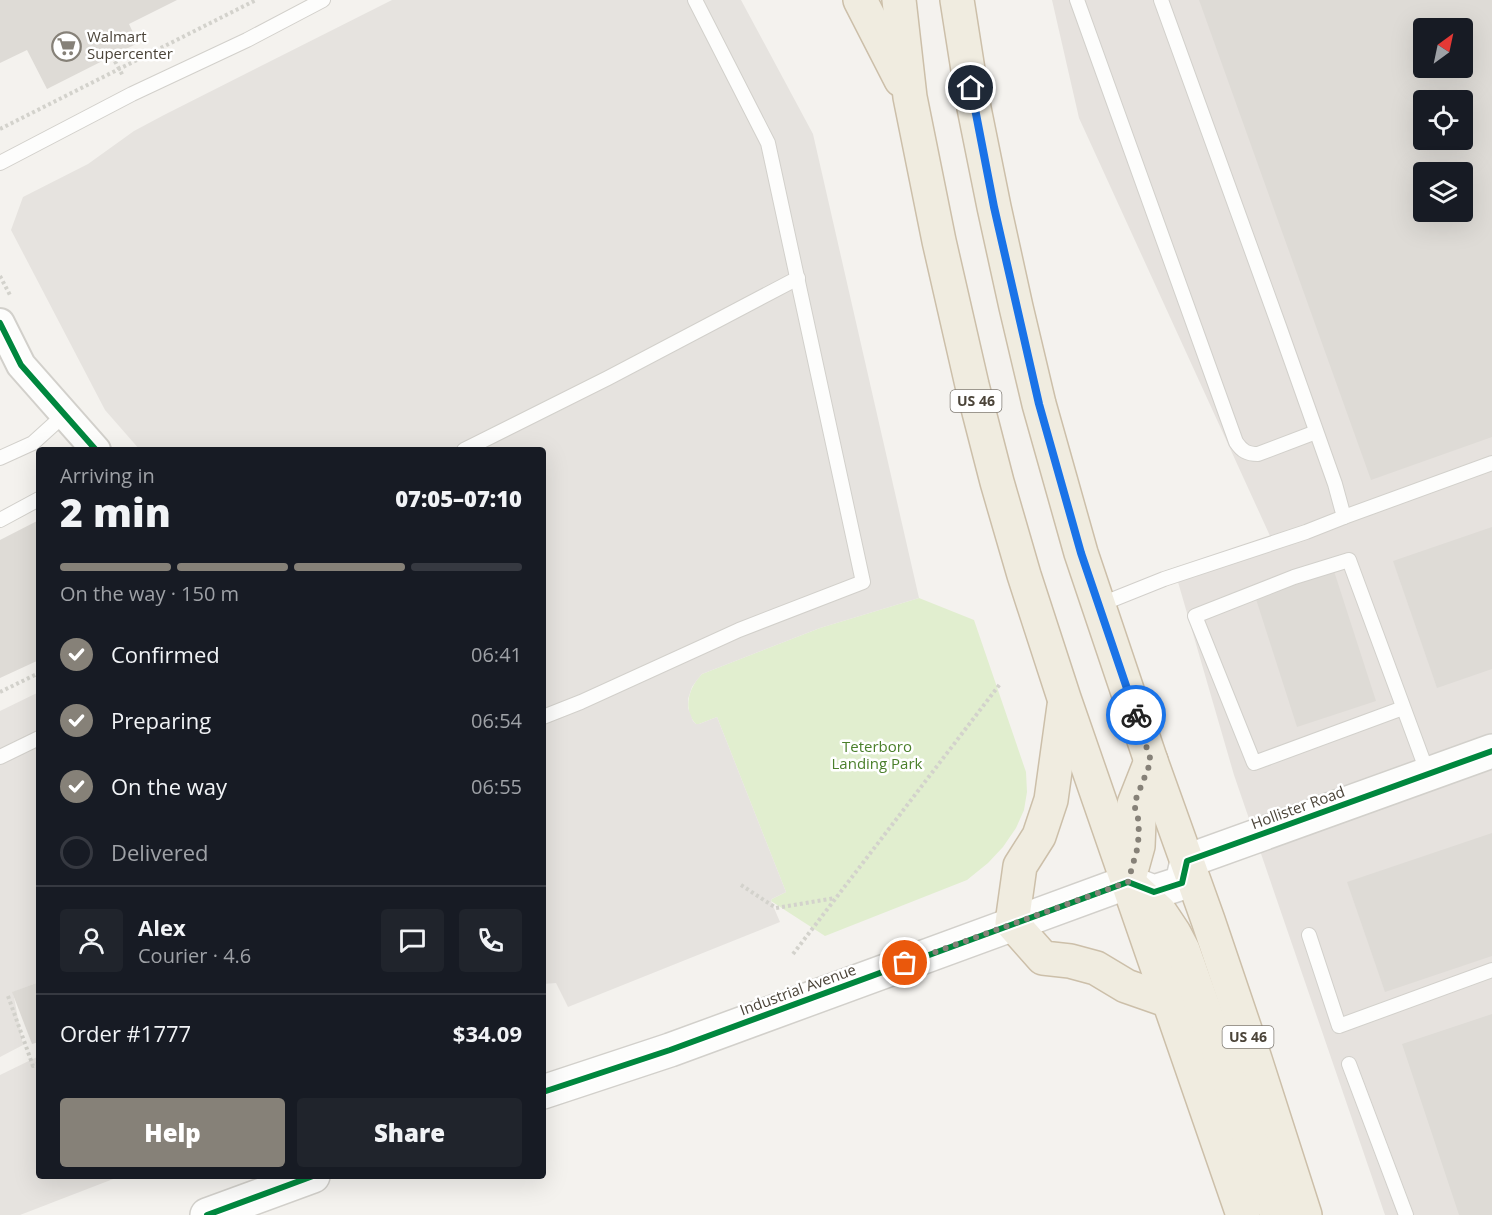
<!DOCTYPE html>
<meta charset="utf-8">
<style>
body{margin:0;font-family:"Open Sans",sans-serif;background:#20242c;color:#f1f3f6;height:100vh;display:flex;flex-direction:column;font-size:22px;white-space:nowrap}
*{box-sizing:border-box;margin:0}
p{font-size:20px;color:#9ea1a6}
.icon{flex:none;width:33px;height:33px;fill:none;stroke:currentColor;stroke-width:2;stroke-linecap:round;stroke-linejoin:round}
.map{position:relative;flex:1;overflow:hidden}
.drawer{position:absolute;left:36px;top:447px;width:510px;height:732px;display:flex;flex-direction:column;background:#171b24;border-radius:6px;box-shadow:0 6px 24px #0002}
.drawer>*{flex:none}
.needle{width:39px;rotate:33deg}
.fabs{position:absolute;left:1413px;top:18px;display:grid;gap:12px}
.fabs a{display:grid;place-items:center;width:60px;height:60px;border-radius:6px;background:#171b24;box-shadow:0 6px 24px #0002;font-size:30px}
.pin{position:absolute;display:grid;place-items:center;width:51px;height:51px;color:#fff;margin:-26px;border:3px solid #fff;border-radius:50%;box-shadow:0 2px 6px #0007}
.courier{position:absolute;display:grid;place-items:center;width:60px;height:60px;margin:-30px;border:4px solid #1a73e8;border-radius:50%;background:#fff;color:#222;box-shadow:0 2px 8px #0007}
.overview em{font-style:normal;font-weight:800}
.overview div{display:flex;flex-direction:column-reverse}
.overview{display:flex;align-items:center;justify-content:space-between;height:102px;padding:0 24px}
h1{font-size:39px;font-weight:800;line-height:45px}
.bar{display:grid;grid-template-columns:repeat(4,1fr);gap:9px 6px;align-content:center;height:72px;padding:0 24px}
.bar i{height:8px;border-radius:4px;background:#363941}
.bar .current{background:#868178}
.bar p{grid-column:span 4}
.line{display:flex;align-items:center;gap:15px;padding:0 24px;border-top:2px solid #363941}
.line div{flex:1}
.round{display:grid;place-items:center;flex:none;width:63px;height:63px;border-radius:6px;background:#20242c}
ol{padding:0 24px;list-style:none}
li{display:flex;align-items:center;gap:18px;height:66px}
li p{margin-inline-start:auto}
li .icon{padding:6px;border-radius:50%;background:#868178;color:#fff;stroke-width:4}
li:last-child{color:#9ea1a6}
li i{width:33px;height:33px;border:3px solid #363941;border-radius:50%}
.action{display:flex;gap:12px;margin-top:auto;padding:12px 24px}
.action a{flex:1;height:69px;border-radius:6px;background:#868178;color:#fff;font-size:24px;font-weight:800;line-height:69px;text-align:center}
.action a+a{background:#20242c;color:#f1f3f6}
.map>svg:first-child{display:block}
.industrial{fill:#e6e2de;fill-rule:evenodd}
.green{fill:#e1eecf}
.parking{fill:#e6e3df}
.building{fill:#dedbd6;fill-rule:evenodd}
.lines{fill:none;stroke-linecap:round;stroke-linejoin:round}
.service-casing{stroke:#d2d0cb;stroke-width:16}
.minor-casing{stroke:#d2d0cb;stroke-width:32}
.tertiary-casing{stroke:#d2d0cb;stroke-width:36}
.trunk-casing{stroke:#ccbfa9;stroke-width:36}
.path{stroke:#d3d2cc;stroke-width:4;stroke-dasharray:3 3;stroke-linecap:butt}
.service{stroke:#fdfdfc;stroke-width:14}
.minor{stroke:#fdfdfc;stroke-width:28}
.tertiary{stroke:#fdfdfc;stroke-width:33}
.trunk{stroke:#f0ece0;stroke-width:33}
.cycleway-casing{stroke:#fff;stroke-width:10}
.cycleway{stroke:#00873e;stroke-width:6}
.done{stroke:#868178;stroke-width:6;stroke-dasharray:0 10.8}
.route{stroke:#1a73e8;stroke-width:8}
.labels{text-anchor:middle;stroke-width:5;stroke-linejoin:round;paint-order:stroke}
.shield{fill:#fff;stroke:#817c74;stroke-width:1.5}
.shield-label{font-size:14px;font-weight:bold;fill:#4b4439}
.poi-label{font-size:15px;fill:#4b4439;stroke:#fff;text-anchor:start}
.park-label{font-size:15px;fill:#4a7f2a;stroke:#fff}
.street-label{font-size:15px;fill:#4b4439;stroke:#fff}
</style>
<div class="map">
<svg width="1492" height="1215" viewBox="0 0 1492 1215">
<rect width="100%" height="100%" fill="#f4f2ee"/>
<path class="industrial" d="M1052,0H1492V1215H1385L1234,775L1178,582L1276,549L1079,118ZM1424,28H1462V68H1424ZM1424,100H1462V140H1424ZM1424,172H1462V212H1424Z"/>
<path class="green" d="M919,598L974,620L1026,772L1027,792L1024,810L1016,828L1003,847L988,863L967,880L825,936L771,901L772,899L786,892L717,717L699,724H696C682,709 689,687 702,674L820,628Z"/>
<g class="parking">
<polygon points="392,0 741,0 813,134 919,598 820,628 702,674 697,680 692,687 688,699 688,708 693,721 696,724 699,724 717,717 786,892 772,899 771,901 780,922 568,1007 556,983 543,984 543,450 140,450 105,410 11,230 23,197 88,164 134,131 164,115"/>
<polygon points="39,692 39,982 13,992 23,1045 0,1057 0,711"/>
<polygon points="39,1056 39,1176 121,1176 20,1215 0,1215 0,1075"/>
</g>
<g class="building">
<polygon points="0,0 177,0 129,24 138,43 47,89 27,50 0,63"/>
<path d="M1199,0H1492V437L1371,480ZM1424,28H1462V68H1424ZM1424,100H1462V140H1424ZM1424,172H1462V212H1424Z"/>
<polygon points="39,520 39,660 0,678 0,540"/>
<polygon points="1492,527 1492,669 1437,688 1393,561"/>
<polygon points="1334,571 1376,701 1297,727 1255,596"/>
<polygon points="1492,833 1492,956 1385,992 1347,882"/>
<polygon points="39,982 39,1042 32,1044 12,992"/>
<polygon points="1492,1014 1492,1215 1459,1215 1402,1044"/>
</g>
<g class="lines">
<defs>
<g id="service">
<path d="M1077,0L1236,442C1242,451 1247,454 1258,454L1316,432"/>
<polyline points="0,163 132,94 247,40 323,0"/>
<polyline points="464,450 608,378 798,278"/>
<polyline points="0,458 33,443 65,414"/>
<polyline points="1344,517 1492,463"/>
<polyline points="0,520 39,499"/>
<polyline points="1099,605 1164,579 1306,532 1344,517 1335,484 1279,326 1161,0"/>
<polyline points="1403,708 1254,763 1195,616 1294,577 1349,560 1428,774"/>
<polyline points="543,717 581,702 739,630 863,582 768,143 695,0"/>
<polyline points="0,757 39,738"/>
<polyline points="1309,935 1339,1026 1492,970"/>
<polyline points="1349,1064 1406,1215"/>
</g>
<polyline id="minor" points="0,323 21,365 96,450"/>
<g id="tertiary">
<polyline points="543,1092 670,1050 1128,882 1154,892 1182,883 1187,861 1492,751"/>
<polyline points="207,1215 313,1176"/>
</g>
<g id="trunk">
<polyline points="860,0 901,80"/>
<polyline points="899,0 910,97 939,241 972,385 997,482 1024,575 1064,698 1243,1215"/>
<polyline points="957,0 974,108 994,207 1016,307 1039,404 1081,553 1151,761 1208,920 1254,1056 1305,1215"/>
<polyline points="1064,706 1051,800 1039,836 1020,866 1012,923 1043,958 1070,961 1096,968 1126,986 1169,1001"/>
<polyline points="1128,882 1138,846 1139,822 1134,804 1151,761"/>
<polyline points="1134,888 1160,912 1174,933 1183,950 1277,1215"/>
</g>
</defs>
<use href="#service" class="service-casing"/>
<use href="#minor" class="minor-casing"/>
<use href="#tertiary" class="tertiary-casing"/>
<use href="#trunk" class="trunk-casing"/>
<g class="path">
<polyline points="112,56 123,76"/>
<polyline points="0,129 256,0"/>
<polyline points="0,276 11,297"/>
<polyline points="0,692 39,673"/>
<polyline points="741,885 776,908 835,898"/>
<polyline points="793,954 1000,684"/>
<polyline points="8,996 33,1066 39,1063"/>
</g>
<use href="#service" class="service"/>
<use href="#minor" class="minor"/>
<use href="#tertiary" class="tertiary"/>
<use href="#trunk" class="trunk"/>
<defs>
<g id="cycleway">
<polyline points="0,323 21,365 96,450"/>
<polyline points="543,1092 670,1050 1128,882 1154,892 1182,883 1187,861 1492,751"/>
<polyline points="207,1215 313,1176"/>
</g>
</defs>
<use href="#cycleway" class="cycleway-casing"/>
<use href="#cycleway" class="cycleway"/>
</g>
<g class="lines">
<polyline class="done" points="905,963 1128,882 1138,846 1139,822 1134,804 1151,761 1136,715"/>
<polyline class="route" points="971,88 994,207 1039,404 1081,553 1136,715"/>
</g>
<defs>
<symbol id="supermarket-ring" viewBox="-11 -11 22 22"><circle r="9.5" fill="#fff" stroke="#868178" stroke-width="1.5"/><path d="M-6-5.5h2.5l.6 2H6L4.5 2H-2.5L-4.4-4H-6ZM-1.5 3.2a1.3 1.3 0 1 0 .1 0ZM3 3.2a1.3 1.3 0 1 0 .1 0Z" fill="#868178"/></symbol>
</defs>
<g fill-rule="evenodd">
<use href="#supermarket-ring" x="50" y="30" width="33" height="33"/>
</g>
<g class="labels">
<g class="shield">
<rect x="950.5" y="390" width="51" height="22" rx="4.5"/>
<rect x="1222.5" y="1026" width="51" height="22" rx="4.5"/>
</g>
<g class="shield-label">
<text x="976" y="406">US 46</text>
<text x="1248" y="1042">US 46</text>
</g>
<g class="poi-label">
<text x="87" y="42">Walmart<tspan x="87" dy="17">Supercenter</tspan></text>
</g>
<g class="park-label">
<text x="877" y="752">Teterboro<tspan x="877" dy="17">Landing Park</tspan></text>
</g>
<g class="street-label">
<text transform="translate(1298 808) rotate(-20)" y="5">Hollister Road</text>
<text transform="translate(798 990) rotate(-20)" y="5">Industrial Avenue</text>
</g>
</g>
</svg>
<div class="fabs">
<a><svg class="needle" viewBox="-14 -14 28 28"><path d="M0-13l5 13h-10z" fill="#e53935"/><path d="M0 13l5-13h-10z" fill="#9ea1a6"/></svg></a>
<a><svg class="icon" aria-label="locate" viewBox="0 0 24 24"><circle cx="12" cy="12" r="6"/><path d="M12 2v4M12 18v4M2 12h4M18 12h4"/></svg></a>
<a><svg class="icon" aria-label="layers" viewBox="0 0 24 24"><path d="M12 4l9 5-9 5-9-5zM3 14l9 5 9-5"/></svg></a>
</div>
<div class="pin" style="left:905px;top:963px;background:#ea580c"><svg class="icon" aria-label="bag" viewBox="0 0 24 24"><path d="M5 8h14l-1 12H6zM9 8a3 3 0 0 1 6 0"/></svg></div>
<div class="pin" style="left:971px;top:88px;background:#1f2937"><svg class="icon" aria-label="home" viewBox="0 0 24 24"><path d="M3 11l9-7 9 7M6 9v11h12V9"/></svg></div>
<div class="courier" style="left:1136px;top:715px"><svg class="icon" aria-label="bike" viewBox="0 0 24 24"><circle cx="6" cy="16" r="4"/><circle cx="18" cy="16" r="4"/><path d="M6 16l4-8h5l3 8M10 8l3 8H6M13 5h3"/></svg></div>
<section class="drawer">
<div class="overview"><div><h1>2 min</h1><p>Arriving in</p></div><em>07:05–07:10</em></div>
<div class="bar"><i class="current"></i><i class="current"></i><i class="current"></i><i></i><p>On the way · 150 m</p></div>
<ol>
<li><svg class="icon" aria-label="check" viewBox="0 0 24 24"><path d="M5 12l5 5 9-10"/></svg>Confirmed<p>06:41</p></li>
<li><svg class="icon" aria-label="check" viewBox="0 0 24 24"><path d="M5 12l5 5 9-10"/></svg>Preparing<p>06:54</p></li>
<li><svg class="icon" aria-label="check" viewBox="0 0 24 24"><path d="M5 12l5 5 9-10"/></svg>On the way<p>06:55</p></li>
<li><i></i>Delivered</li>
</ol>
<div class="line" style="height:108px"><a class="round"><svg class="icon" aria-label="person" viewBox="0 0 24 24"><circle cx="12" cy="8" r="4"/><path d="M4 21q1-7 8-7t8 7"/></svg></a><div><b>Alex</b><p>Courier · 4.6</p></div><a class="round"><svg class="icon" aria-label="chat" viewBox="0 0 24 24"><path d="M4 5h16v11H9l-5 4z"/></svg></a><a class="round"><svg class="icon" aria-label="phone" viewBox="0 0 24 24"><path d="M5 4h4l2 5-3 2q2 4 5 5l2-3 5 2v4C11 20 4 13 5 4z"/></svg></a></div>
<div class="line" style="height:78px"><div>Order #1777</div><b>$34.09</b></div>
<div class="action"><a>Help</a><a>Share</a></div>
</section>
</div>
